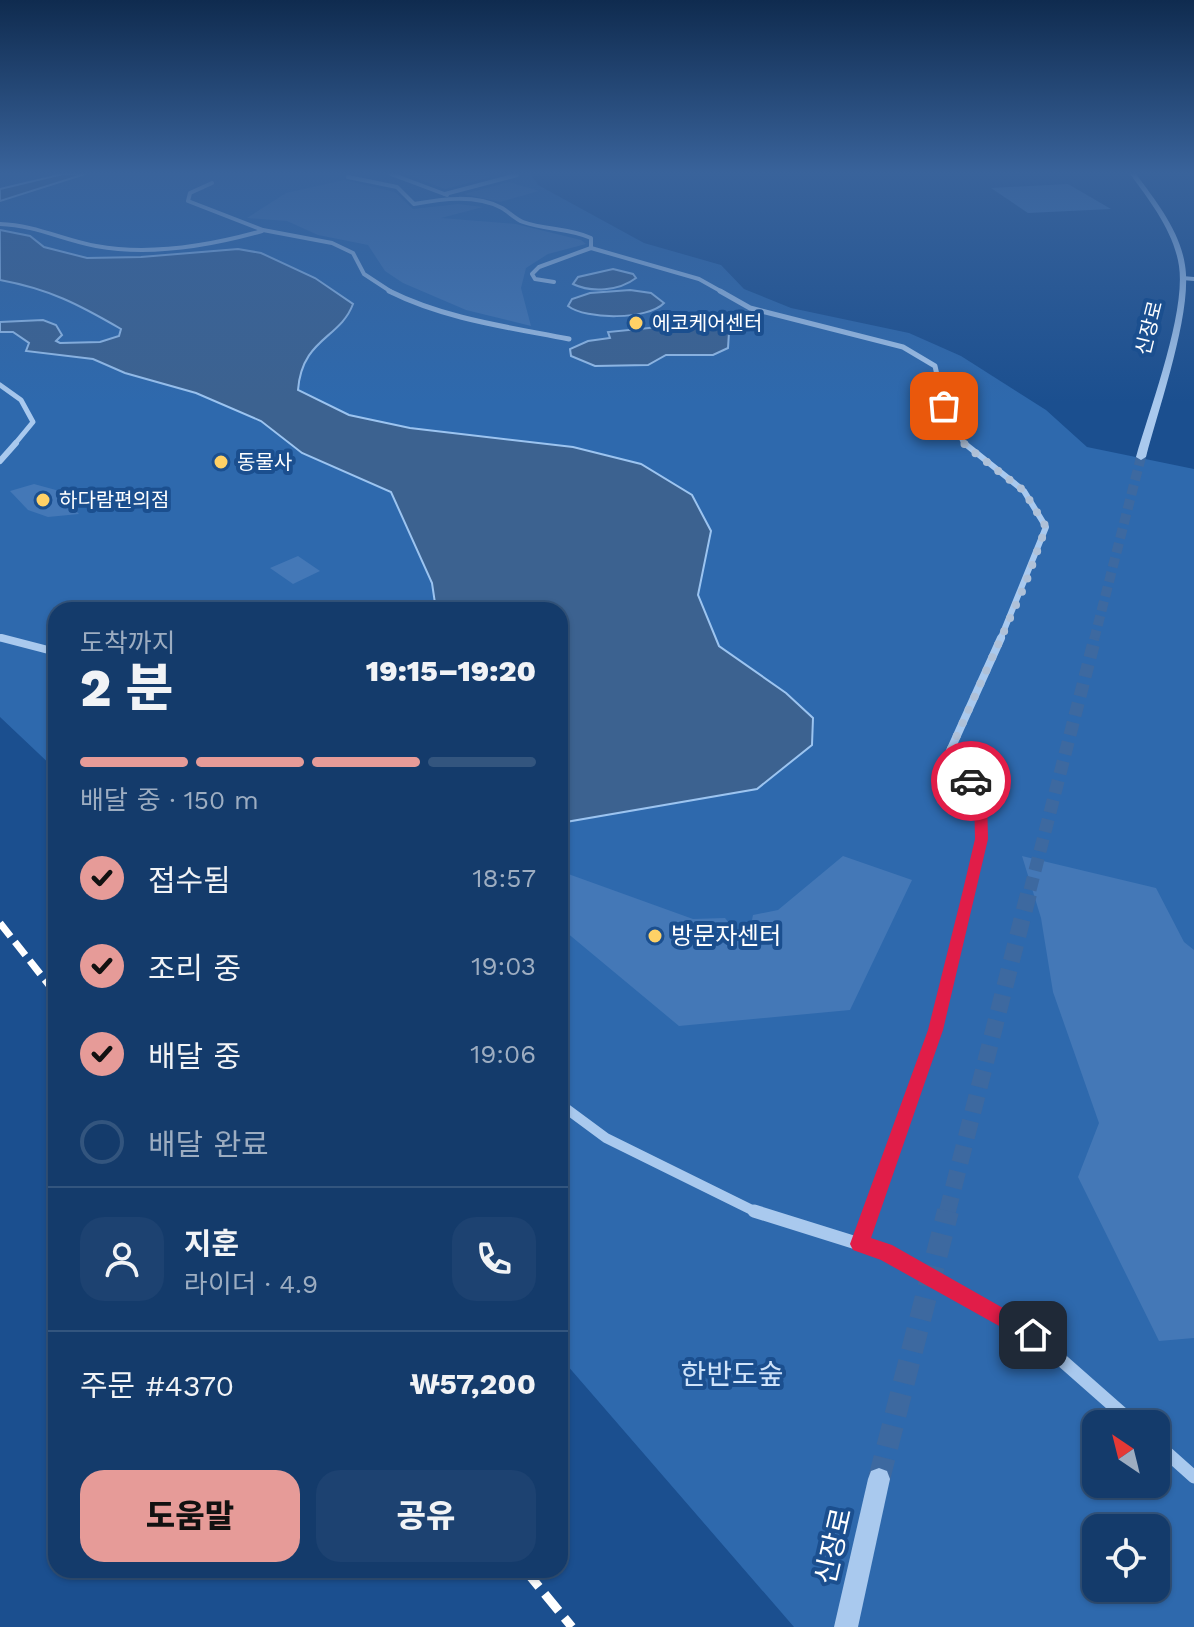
<!DOCTYPE html>
<html lang="ko">
<meta charset="utf-8">
<style>
body{margin:0;font-family:"Work Sans","Noto Sans KR",sans-serif;background:#1d4271;color:#f1f3f6;height:100vh;display:flex;flex-direction:column;font-size:30px;white-space:nowrap}
*{box-sizing:border-box;margin:0}
p{font-size:26px;color:#9dadc1}
.icon{flex:none;width:44px;height:44px;fill:none;stroke:currentColor;stroke-width:2;stroke-linecap:round;stroke-linejoin:round}
.map{position:relative;flex:1;overflow:hidden}
.details{position:absolute;left:48px;top:602px;width:520px;height:976px;display:flex;flex-direction:column;background:#143b6b;border-radius:24px;box-shadow:0 2px 6px #0004,0 0 0 2px #33557e}
.details>*{flex:none}
.needle{width:52px;rotate:325deg}
.controls{position:absolute;left:1082px;top:1410px;display:grid;gap:16px}
.controls a{display:grid;place-items:center;width:88px;height:88px;border-radius:16px;background:#143b6b;box-shadow:0 2px 6px #0004,0 0 0 2px #33557e;font-size:40px}
.pin{position:absolute;display:grid;place-items:center;width:68px;height:68px;color:#fff;margin:-34px;border-radius:16px;box-shadow:0 4px 12px #0006}
.courier{position:absolute;display:grid;place-items:center;width:80px;height:80px;margin:-40px;border:6px solid #e11d48;border-radius:50%;background:#fff;color:#222;box-shadow:0 2px 10px #0007}
.head em{font-style:normal;font-weight:800}
.head div{display:flex;flex-direction:column-reverse}
.head{display:flex;align-items:center;justify-content:space-between;height:136px;padding:0 32px}
h1{font-size:52px;font-weight:800;line-height:60px}
.bar{display:grid;grid-template-columns:repeat(4,1fr);gap:12px 8px;align-content:center;height:96px;padding:0 32px}
.bar i{height:10px;border-radius:6px;background:#33557e}
.bar .current{background:#e69b98}
.bar p{grid-column:span 4}
.line{display:flex;align-items:center;gap:20px;padding:0 32px;border-top:2px solid #33557e}
.line div{flex:1}
.round{display:grid;place-items:center;flex:none;width:84px;height:84px;border-radius:24px;background:#1d4271}
ol{padding:0 32px;list-style:none}
li{display:flex;align-items:center;gap:24px;height:88px}
li p{margin-inline-start:auto}
li .icon{padding:8px;border-radius:50%;background:#e69b98;color:#111;stroke-width:4}
li:last-child{color:#9dadc1}
li i{width:44px;height:44px;border:4px solid #33557e;border-radius:50%}
.primary-button{display:flex;gap:16px;margin-top:auto;padding:16px 32px}
.primary-button a{flex:1;height:92px;border-radius:24px;background:#e69b98;color:#111;font-size:32px;font-weight:800;line-height:92px;text-align:center}
.primary-button a+a{background:#1d4271;color:#f1f3f6}
.map>svg:first-child{display:block}
.green{fill:#2e69ad;fill-rule:evenodd}
.water{fill:#3c6290;stroke:#9cc4f0;stroke-width:2}
.building{fill:#4478b7}
.lines{fill:none;stroke-linecap:round;stroke-linejoin:round}
.tertiary-tunnel-far3{stroke:#3d69a0;stroke-width:10;stroke-dasharray:10 5;stroke-linecap:butt}
.tertiary-tunnel-far2{stroke:#3d69a0;stroke-width:13;stroke-dasharray:13 7;stroke-linecap:butt}
.tertiary-tunnel-far1{stroke:#3d69a0;stroke-width:17;stroke-dasharray:17 9;stroke-linecap:butt}
.tertiary-tunnel{stroke:#3d69a0;stroke-width:22;stroke-dasharray:22 11;stroke-linecap:butt}
.minor-far5{stroke:#a9c9ee;stroke-width:4}
.minor-far4{stroke:#a9c9ee;stroke-width:5}
.minor-far3{stroke:#a9c9ee;stroke-width:6}
.minor-far2{stroke:#a9c9ee;stroke-width:8}
.minor-far1{stroke:#a9c9ee;stroke-width:10}
.minor{stroke:#a9c9ee;stroke-width:13}
.tertiary{fill:#a9c9ee;fill-rule:evenodd}
.rail-far1{stroke:#fff;stroke-width:7;stroke-dasharray:17 7;stroke-linecap:butt}
.rail{stroke:#fff;stroke-width:9;stroke-dasharray:22 9;stroke-linecap:butt}
.route{fill:#e11d48}
.done{stroke:#afc1d8;stroke-width:8;stroke-dasharray:0 14.4}
.poi-dot{fill:#ffd166;stroke:#1b4f8f;stroke-width:3}
.labels{text-anchor:middle;stroke-width:8;stroke-linejoin:round;paint-order:stroke}
.far-poi-label{font-size:20px;fill:#fff;stroke:#1b4f8f;text-anchor:start}
.far-street-label{font-size:20px;fill:#fff;stroke:#1b4f8f}
.poi-label{font-size:24px;fill:#fff;stroke:#1b4f8f;text-anchor:start}
.near-park-label{font-size:28px;fill:#cfe3fa;stroke:#1b4f8f}
.near-street-label{font-size:28px;fill:#fff;stroke:#1b4f8f}
</style>
<div class="map">
<svg width="1194" height="1627" viewBox="0 0 1194 1627">
<rect width="100%" height="100%" fill="#1b4f8f"/>
<path class="green" d="M0,174H531L538,185L644,243L721,265L744,289L791,308L909,333L961,356L1046,410L1087,447L1194,469V1627H794L560,1357V610H56V770L0,717ZM1096,1424H1156V1484H1096ZM1096,1528H1156V1588H1096Z"/>
<g class="water">
<polygon points="63,174 85,174 0,201 0,189"/>
<path d="M0,230L30,236L44,247L87,258L141,257L238,249L261,253L315,278L353,304C340,339 302,338 298,390L349,415L410,428L573,447L641,464L692,495L711,531L698,595L719,646L786,693L813,718L812,745L757,789L560,823V610H436L432,583L391,492L302,453L261,421L196,393L125,373L93,359L26,351L29,343L13,332H0V322L43,320L56,325L62,335L56,341L60,343L100,342L119,336L121,329C78,304 49,289 0,280Z"/>
<path d="M613,269L633,274L636,278C619,291 591,293 573,284L578,277Z"/>
<path d="M630,290L651,293L664,303C648,320 586,320 568,306L572,299L590,293Z"/>
<polygon points="693,318 729,332 728,348 713,355 666,355 648,365 595,366 571,356 570,349 588,341 610,338 608,332 669,326"/>
</g>
<g class="building">
<polygon points="405,174 483,174 491,177 445,189"/>
<polygon points="344,180 395,192 413,209 458,204 483,207 441,218 516,224 581,240 586,244 548,254 526,268 521,288 531,326 466,310 403,283 385,271 368,245 318,235 287,221 247,218 286,193"/>
<polygon points="509,182 539,191 500,202 464,194"/>
<polygon points="1068,184 1111,209 1028,213 991,188"/>
<polygon points="34,484 56,490 79,514 48,517 28,510 10,491"/>
<polygon points="298,556 320,571 293,584 270,568"/>
<polygon points="843,856 912,880 850,1010 679,1026 560,927 560,871 693,919 725,918 747,945 753,915 778,910"/>
<polygon points="1022,856 1156,888 1184,942 1194,950 1194,1338 1159,1341 1078,1177 1099,1123 1053,992 1041,918"/>
</g>
<g class="lines">
<polyline class="tertiary-tunnel-far3" points="1094,640 1141,457"/>
<polyline class="tertiary-tunnel-far2" points="1030,890 1095,638"/>
<polyline class="tertiary-tunnel-far1" points="947,1213 1030,888"/>
<polyline class="tertiary-tunnel" points="879,1479 948,1211"/>
<g class="minor-far5">
<polyline points="391,174 447,195"/>
<path d="M348,177L397,187L414,204C442,199 475,194 502,208C509,212 515,219 523,222C545,230 569,228 591,238V248L539,267L532,274L535,279L554,282"/>
<polyline points="212,183 190,193 188,201 263,230 332,243 353,253 364,274 393,293"/>
<polyline points="445,194 517,175 513,174"/>
<path d="M0,224C35,225 63,240 96,246C151,256 209,246 262,231"/>
<polyline points="591,248 699,279 724,293"/>
<polyline points="1182,278 1194,279"/>
</g>
<g class="minor-far4">
<path d="M389,291C445,319 508,327 569,339"/>
<polyline points="720,291 750,308 903,347 935,366 944,406 965,445"/>
<polyline points="0,385 21,400 33,422 14,445"/>
</g>
<g class="minor-far3">
<polyline points="964,443 1024,491 1046,527 1000,640"/>
<polyline points="0,461 16,443"/>
<polyline points="0,637 9,640"/>
</g>
<g class="minor-far2">
<polyline points="2,638 56,652"/>
<polyline points="969,890 982,839 980,794 950,751 1001,638"/>
</g>
<g class="minor-far1">
<polyline points="560,1104 606,1138 758,1213"/>
<polyline points="871,1213 935,1030 970,888"/>
</g>
<g class="minor">
<polyline points="754,1211 885,1252 1033,1335 1134,1424"/>
<polyline points="860,1244 872,1211"/>
<polyline points="1156,1443 1194,1477"/>
</g>
<g class="tertiary">
<path d="M1130,174H1136C1156,201 1180,231 1185,265C1193,312 1158,409 1146,457L1141,460L1136,457C1150,408 1186,313 1179,266C1174,232 1150,201 1130,174Z"/>
<polygon points="879,1468 887,1471 890,1479 858,1627 834,1627 868,1479 871,1471"/>
</g>
<polyline class="rail-far1" points="0,923 56,994"/>
<polyline class="rail" points="525,1570 572,1627"/>
</g>
<linearGradient id="sky" x2="0" y2="1"><stop stop-color="#0f2b4f"/><stop offset="0.43" stop-color="#39639b"/><stop offset="1" stop-color="#39639b" stop-opacity="0"/></linearGradient>
<rect width="1194" height="402" fill="url(#sky)"/>
<polygon class="route" points="971,776 975,778 987,794 988,839 943,1030 871,1238 892,1245 1040,1329 1043,1335 1040,1342 1033,1345 881,1260 853,1250 850,1244 928,1030 963,890 975,839 974,795 964,781"/>
<g class="lines">
<polyline class="done" points="944,406 965,445 1024,491 1046,527 1025,585 950,751 971,781"/>
</g>
<g class="poi-dot">
<circle cx="636" cy="323" r="8"/>
<circle cx="221" cy="462" r="8"/>
<circle cx="43" cy="500" r="8"/>
<circle cx="655" cy="936" r="8"/>
</g>
<g class="labels">
<g class="far-poi-label">
<text x="652" y="330">에코케어센터</text>
<text x="237" y="469">동물사</text>
<text x="59" y="507">하다람편의점</text>
</g>
<g class="far-street-label">
<text transform="translate(1149 328) rotate(-76)" y="7">신장로</text>
</g>
<g class="poi-label">
<text x="671" y="944">방문자센터</text>
</g>
<g class="near-park-label">
<text x="732" y="1384">한반도숲</text>
</g>
<g class="near-street-label">
<text transform="translate(833 1546) rotate(-77)" y="10">신장로</text>
</g>
</g>
</svg>
<div class="controls">
<a><svg class="needle" viewBox="-14 -14 28 28"><path d="M0-13l5 13h-10z" fill="#e53935"/><path d="M0 13l5-13h-10z" fill="#9dadc1"/></svg></a>
<a><svg class="icon" aria-label="locate" viewBox="0 0 24 24"><circle cx="12" cy="12" r="6"/><path d="M12 2v4M12 18v4M2 12h4M18 12h4"/></svg></a>
</div>
<div class="pin" style="left:944px;top:406px;background:#ea580c"><svg class="icon" aria-label="bag" viewBox="0 0 24 24"><path d="M5 8h14l-1 12H6zM9 8a3 3 0 0 1 6 0"/></svg></div>
<div class="pin" style="left:1033px;top:1335px;background:#1f2937"><svg class="icon" aria-label="home" viewBox="0 0 24 24"><path d="M3 11l9-7 9 7M6 9v11h12V9"/></svg></div>
<div class="courier" style="left:971px;top:781px"><svg class="icon" aria-label="car" viewBox="0 0 24 24"><path d="M5 17H2v-5l4-1 3-4h7l3 4 3 1v5h-3M9 17h6M6 11h13"/><circle cx="7" cy="17" r="2"/><circle cx="17" cy="17" r="2"/></svg></div>
<section class="details">
<div class="head"><div><h1>2 분</h1><p>도착까지</p></div><em>19:15–19:20</em></div>
<div class="bar"><i class="current"></i><i class="current"></i><i class="current"></i><i></i><p>배달 중 · 150 m</p></div>
<ol>
<li><svg class="icon" aria-label="check" viewBox="0 0 24 24"><path d="M5 12l5 5 9-10"/></svg>접수됨<p>18:57</p></li>
<li><svg class="icon" aria-label="check" viewBox="0 0 24 24"><path d="M5 12l5 5 9-10"/></svg>조리 중<p>19:03</p></li>
<li><svg class="icon" aria-label="check" viewBox="0 0 24 24"><path d="M5 12l5 5 9-10"/></svg>배달 중<p>19:06</p></li>
<li><i></i>배달 완료</li>
</ol>
<div class="line" style="height:144px"><a class="round"><svg class="icon" aria-label="person" viewBox="0 0 24 24"><circle cx="12" cy="8" r="4"/><path d="M4 21q1-7 8-7t8 7"/></svg></a><div><b>지훈</b><p>라이더 · 4.9</p></div><a class="round"><svg class="icon" aria-label="phone" viewBox="0 0 24 24"><path d="M5 4h4l2 5-3 2q2 4 5 5l2-3 5 2v4C11 20 4 13 5 4z"/></svg></a></div>
<div class="line" style="height:104px"><div>주문 #4370</div><b>₩57,200</b></div>
<div class="primary-button"><a>도움말</a><a>공유</a></div>
</section>
</div>
